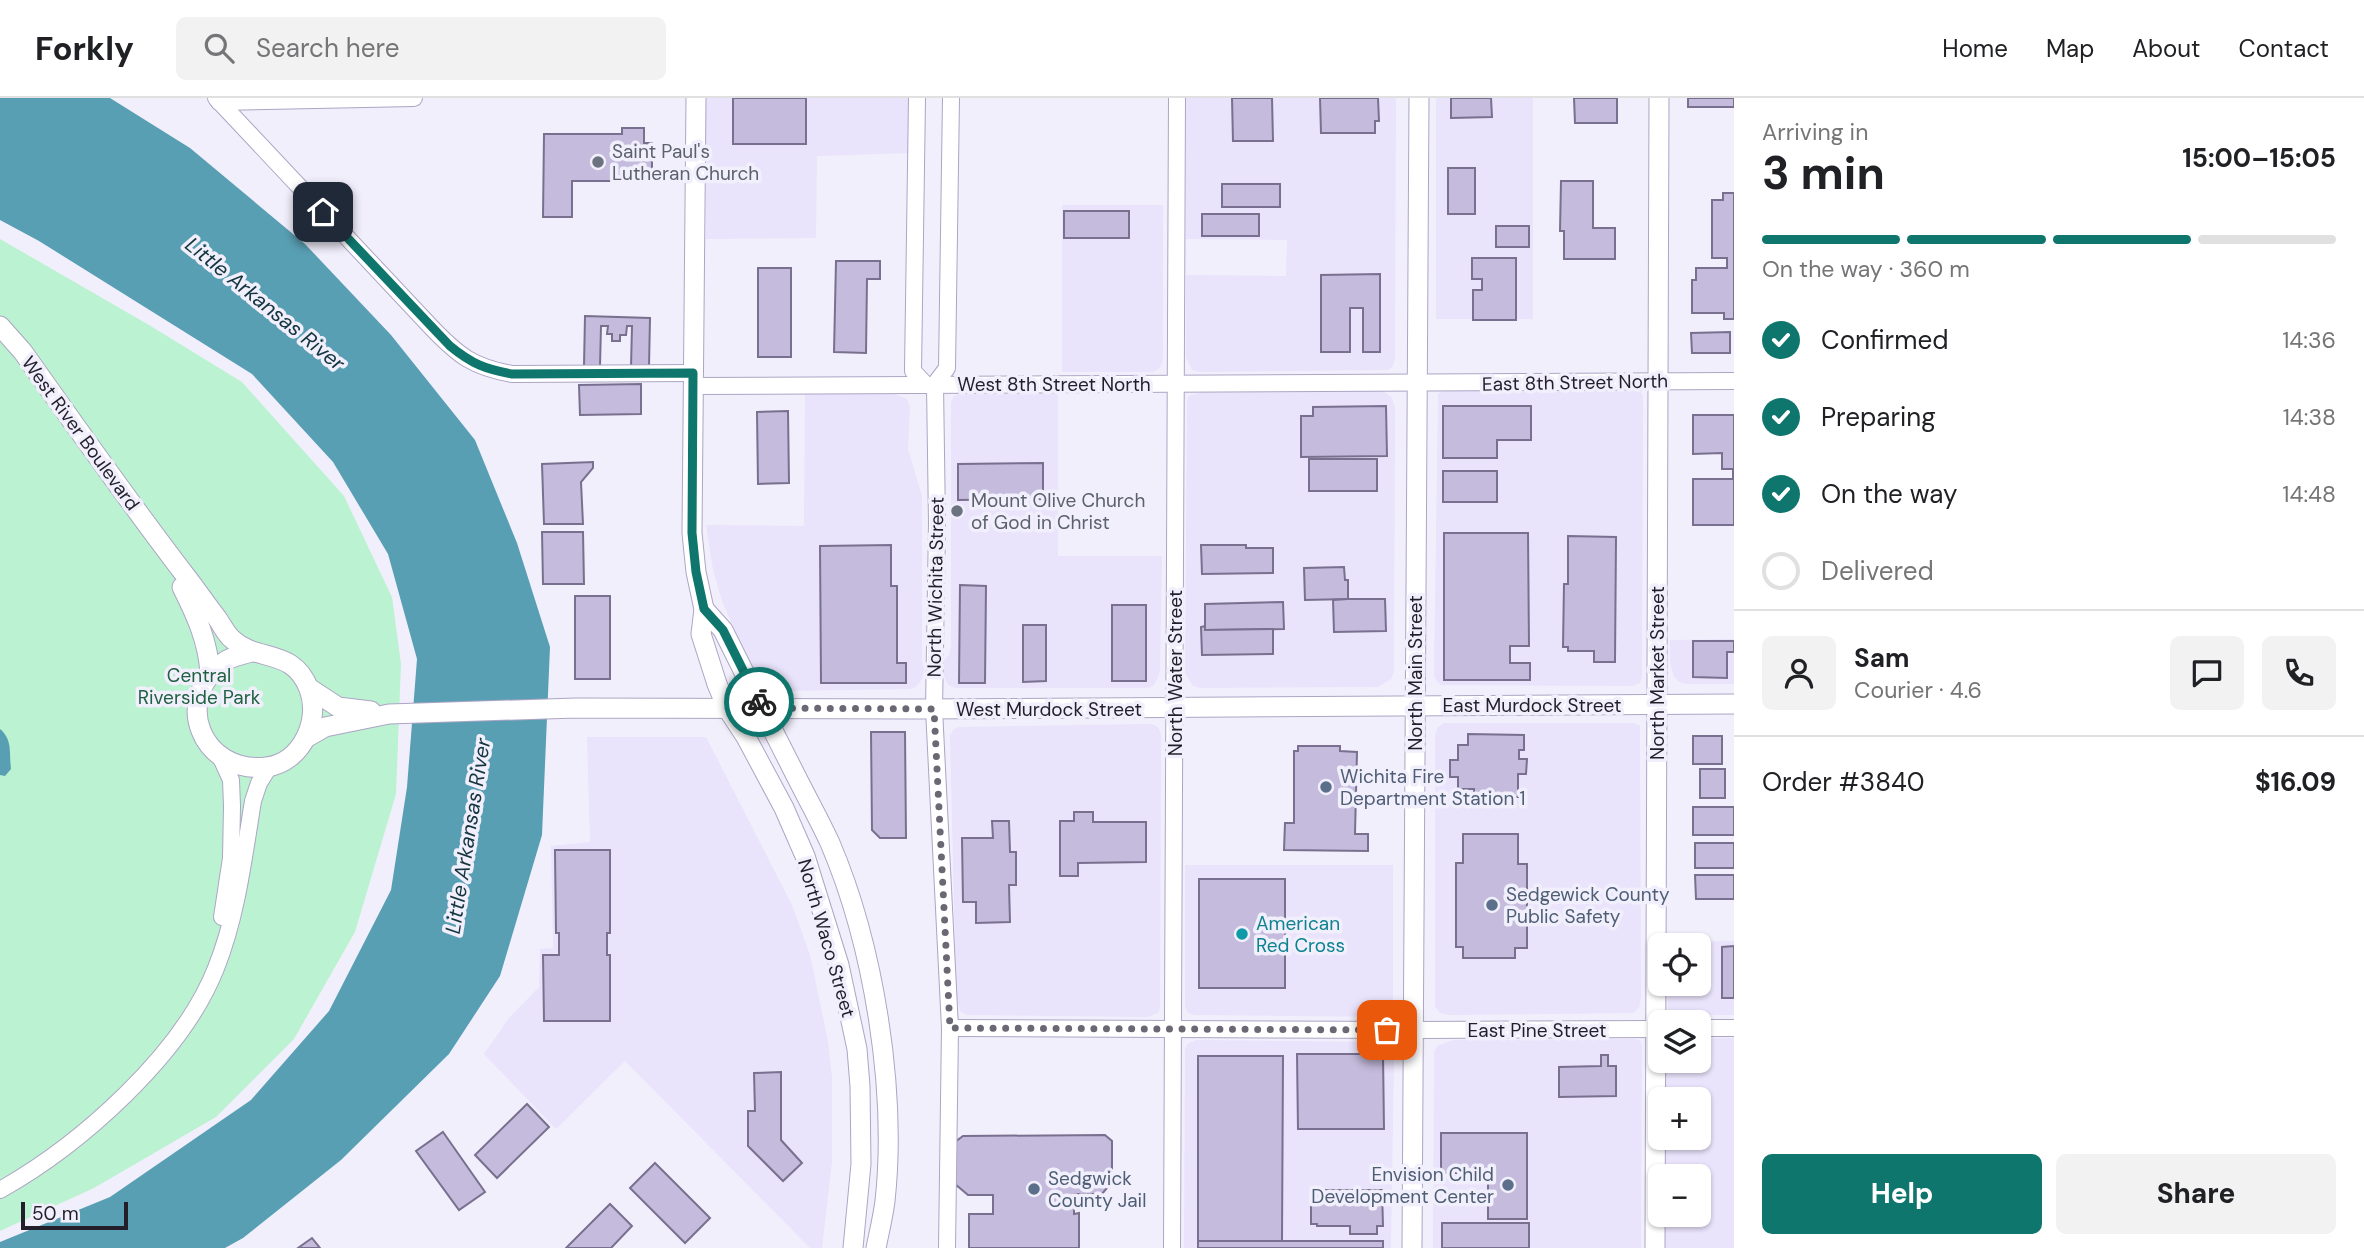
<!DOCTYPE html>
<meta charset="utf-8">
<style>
body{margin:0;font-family:"DM Sans",sans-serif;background:#f2f2f2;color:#202124;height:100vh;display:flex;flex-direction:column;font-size:26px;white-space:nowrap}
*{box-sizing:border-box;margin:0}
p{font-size:23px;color:#757577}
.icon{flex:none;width:38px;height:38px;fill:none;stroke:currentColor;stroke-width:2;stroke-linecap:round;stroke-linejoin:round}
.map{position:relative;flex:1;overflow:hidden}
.details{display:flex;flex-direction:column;background:#fff;width:630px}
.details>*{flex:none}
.tools{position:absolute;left:1648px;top:835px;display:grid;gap:14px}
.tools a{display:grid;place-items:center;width:63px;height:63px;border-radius:10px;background:#fff;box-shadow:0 2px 5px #0004;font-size:35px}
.scale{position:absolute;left:21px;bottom:18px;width:107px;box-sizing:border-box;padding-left:7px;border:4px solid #221f2b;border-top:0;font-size:19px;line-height:24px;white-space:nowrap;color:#221f2b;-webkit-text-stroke:5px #f2effc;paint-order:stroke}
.pin{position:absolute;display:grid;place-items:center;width:60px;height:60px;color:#fff;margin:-30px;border-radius:14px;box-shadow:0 4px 10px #0006}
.courier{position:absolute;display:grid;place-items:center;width:70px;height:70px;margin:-35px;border:5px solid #0f766e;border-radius:50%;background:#fff;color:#222;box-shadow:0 2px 9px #0007}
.overview em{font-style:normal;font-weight:700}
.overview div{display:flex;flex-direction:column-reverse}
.overview{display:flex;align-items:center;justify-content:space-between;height:119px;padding:0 28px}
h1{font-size:46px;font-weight:700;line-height:52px}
.bar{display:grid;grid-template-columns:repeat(4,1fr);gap:10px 7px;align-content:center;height:84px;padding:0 28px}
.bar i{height:9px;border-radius:5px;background:#e0e0e0}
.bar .active{background:#0f766e}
.bar p{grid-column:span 4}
.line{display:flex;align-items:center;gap:18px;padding:0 28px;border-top:2px solid #e0e0e0}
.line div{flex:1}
.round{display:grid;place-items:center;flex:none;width:74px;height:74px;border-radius:10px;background:#f2f2f2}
ol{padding:0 28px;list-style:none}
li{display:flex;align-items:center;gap:21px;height:77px}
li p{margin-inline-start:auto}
li .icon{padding:7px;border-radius:50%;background:#0f766e;color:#fff;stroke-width:4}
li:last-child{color:#757577}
li i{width:38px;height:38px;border:4px solid #e0e0e0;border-radius:50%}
.primary-button{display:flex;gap:14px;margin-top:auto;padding:14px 28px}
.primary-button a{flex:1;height:80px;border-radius:10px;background:#0f766e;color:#fff;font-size:28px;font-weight:700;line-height:80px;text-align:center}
.primary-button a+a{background:#f2f2f2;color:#202124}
header{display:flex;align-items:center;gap:42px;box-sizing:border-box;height:98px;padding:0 35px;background:#fff;border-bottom:2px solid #e0e0e0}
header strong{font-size:33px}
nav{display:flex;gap:38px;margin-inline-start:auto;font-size:24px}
.search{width:490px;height:63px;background:#f2f2f2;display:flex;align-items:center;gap:18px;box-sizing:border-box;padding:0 24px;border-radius:10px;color:#757577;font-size:26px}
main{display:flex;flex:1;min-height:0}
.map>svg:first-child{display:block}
.built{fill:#e9e3fb}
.green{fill:#bbf2d1}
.water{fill:#599fb3}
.building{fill:#c5bcdd;stroke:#78708e;stroke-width:2}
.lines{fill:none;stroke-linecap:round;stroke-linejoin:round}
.minor-casing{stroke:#aca5c4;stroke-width:18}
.tertiary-casing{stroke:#aca5c4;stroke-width:21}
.minor{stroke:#fff;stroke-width:16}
.tertiary{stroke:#fff;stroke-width:19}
.done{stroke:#6b6874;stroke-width:7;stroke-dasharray:0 12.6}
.route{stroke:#0f766e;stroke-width:9}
.worship-dot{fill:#6b7280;stroke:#f2effc;stroke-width:2.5}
.service-dot{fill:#5c6f8a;stroke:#f2effc;stroke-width:2.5}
.culture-dot{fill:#0f9aa8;stroke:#f2effc;stroke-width:2.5}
.labels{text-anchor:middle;stroke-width:7;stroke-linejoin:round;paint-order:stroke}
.worship-label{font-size:19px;fill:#5b616d;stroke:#f2effc;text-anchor:start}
.street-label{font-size:19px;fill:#221f2b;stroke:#f2effc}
.park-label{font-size:19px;fill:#1f6040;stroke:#f2effc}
.service-label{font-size:19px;fill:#4e5e75;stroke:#f2effc;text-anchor:start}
.culture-label{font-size:19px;fill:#0d838f;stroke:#f2effc;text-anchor:start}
.water-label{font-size:21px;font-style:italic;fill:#13353f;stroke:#f2effc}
</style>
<header>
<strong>Forkly</strong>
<div class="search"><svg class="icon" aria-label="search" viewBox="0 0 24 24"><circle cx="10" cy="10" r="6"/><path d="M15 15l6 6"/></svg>Search here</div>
<nav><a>Home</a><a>Map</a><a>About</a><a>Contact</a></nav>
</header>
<main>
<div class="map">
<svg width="1734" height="1150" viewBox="0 0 1734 1150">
<rect width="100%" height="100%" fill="#f2effc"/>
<g class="built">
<polygon points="706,0 911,0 911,55 817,58 816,140 706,141"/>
<polygon points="1186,0 1396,0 1395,261 1393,268 1388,272 1199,274 1192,272 1186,259 1186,177 1286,178 1287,142 1186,141"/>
<rect x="1436" y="0" width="97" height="221"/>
<polygon points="1062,107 1163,107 1163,261 1160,270 1153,274 1062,274"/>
<polygon points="1634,291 1640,292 1643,298 1642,579 1640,585 1633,588 1441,587 1437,584 1434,578 1438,296 1443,293"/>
<polygon points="1382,292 1392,300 1395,310 1394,574 1391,581 1378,589 1201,590 1193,588 1185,575 1187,304 1189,298 1204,293"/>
<polygon points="1058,295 1058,458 1162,458 1160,573 1157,582 1152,589 1146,590 956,590 948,587 942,573 944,562 949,557 951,549 951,304 954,298 960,296"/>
<polygon points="805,296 895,296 907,301 910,309 908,351 922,398 922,562 924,572 922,581 916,589 909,591 785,593 773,591 756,580 722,503 713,472 706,427 804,428"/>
<polygon points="1734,541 1734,586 1686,586 1679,584 1674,579 1670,565 1670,542"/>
<polygon points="1444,625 1634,625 1640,628 1641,900 1639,910 1634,915 1448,917 1440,915 1435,909 1435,637 1437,630"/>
<polygon points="1151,626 1158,629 1161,636 1160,910 1158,915 1147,919 967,917 960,913 956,896 950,637 953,632 959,629"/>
<polygon points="587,639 706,639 792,807 810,857 828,943 832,979 832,1064 822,1150 810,1150 625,963 556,1031 484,956 509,920 539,889 540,851 553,850 551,748 590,744"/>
<polygon points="1185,767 1393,767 1393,912 1383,919 1195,917 1188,915 1185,909"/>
<polygon points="1734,843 1734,917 1673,917 1668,912 1667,886 1699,886 1699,847 1667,847 1667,844"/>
<polygon points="1699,940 1734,940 1734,1150 1665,1150 1665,1117 1699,1116 1699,1078 1665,1078 1665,1040 1699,1040 1699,1001 1665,1001 1666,963 1699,962"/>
<polygon points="1634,941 1640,942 1642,948 1641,1150 1433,1150 1434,954 1437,948 1453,942"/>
<polygon points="1197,942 1382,944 1389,946 1393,952 1394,961 1391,1150 1184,1150 1185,952 1187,946"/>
</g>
<polygon class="green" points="0,141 149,227 242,284 344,398 392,499 401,566 396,696 355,834 294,941 216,1019 94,1090 0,1133"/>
<g class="water">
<polygon points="0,0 110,0 190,50 305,146 391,237 475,342 517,445 550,549 542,737 500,878 449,956 341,1062 243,1140 225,1150 0,1150 0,1144 110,1099 251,1002 329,913 391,792 407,689 417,561 388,456 333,364 252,276 39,143 0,122"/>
<path d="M0,631C13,642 9,655 11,671L5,678L0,677Z"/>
</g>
<g class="building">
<rect x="733" y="0" width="73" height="46"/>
<polygon points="1232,0 1272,0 1273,43 1233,43"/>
<polygon points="1320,0 1378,0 1379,23 1375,23 1375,35 1321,35"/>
<polygon points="1451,0 1491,0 1492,19 1451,20"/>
<polygon points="1574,0 1617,0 1617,25 1575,25"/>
<rect x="1688" y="0" width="46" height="9"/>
<polygon points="622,30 644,30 644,45 652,45 652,83 572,83 572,119 543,119 544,36 622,36"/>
<rect x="1448" y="70" width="27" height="46"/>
<polygon points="1561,83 1593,83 1593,130 1615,130 1615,161 1564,161 1564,133 1560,133"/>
<rect x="1222" y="86" width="58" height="23"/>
<polygon points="1723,95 1734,95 1734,221 1724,221 1724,215 1692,215 1692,182 1696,182 1696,170 1727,170 1727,160 1712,160 1712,102 1723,102"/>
<rect x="1064" y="113" width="65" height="27"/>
<rect x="1202" y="116" width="57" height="22"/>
<rect x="1496" y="128" width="33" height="21"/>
<polygon points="1472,160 1516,160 1516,222 1473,222 1473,192 1482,192 1482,181 1472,181"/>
<polygon points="836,163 880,163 880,181 867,181 866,255 834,254"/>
<rect x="758" y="170" width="33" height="89"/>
<polygon points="1380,176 1380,254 1363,254 1363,210 1350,210 1350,254 1321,254 1321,177"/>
<polygon points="585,218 650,220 649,269 631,269 632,228 627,228 626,237 620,237 620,243 612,243 612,236 607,236 608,228 601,228 600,268 584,268"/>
<polygon points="1730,234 1730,255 1692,255 1691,235"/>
<polygon points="641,286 641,316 580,317 579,287"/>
<polygon points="1386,308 1387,358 1301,359 1301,318 1313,318 1313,309"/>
<polygon points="1443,308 1531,308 1531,342 1497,342 1497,360 1443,360"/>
<polygon points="788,313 789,385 758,386 757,314"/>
<polygon points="1693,317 1734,317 1734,427 1693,427 1693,381 1733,381 1733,371 1722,371 1722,355 1693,356"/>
<rect x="1309" y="361" width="68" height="32"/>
<polygon points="593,364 593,370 581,384 583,426 544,426 542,366"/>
<polygon points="1043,365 1043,401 958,402 958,366"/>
<rect x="1443" y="373" width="54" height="31"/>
<polygon points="542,434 583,434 584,486 543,486"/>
<polygon points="1444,435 1528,435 1529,548 1510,548 1510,565 1530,565 1530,582 1444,582"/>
<polygon points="1568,438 1616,439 1615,564 1594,564 1594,553 1568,553 1568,549 1563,549 1564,486 1568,486"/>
<polygon points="891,447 891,488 897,488 897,565 906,565 906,585 821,585 820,448"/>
<polygon points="1201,447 1246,447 1246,450 1273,450 1273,475 1202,476"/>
<polygon points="1344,469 1345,482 1348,482 1348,501 1305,502 1304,470"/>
<polygon points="960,487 986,488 985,585 959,585"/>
<rect x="575" y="498" width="35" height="83"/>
<polygon points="1348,501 1385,501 1386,533 1334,534 1333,502"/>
<polygon points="1283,504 1284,531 1205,532 1205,506"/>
<rect x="1112" y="507" width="34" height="76"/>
<polygon points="1023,527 1046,527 1046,583 1023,584"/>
<polygon points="1205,528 1205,532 1273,531 1273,556 1202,557 1201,529"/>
<polygon points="1693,543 1734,543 1734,554 1727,554 1727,580 1693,579"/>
<polygon points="871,634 905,634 906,740 880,740 872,732"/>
<polygon points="1468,636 1524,637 1524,652 1519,652 1519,661 1527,661 1526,676 1518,676 1518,699 1474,699 1474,691 1458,691 1458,679 1450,679 1450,662 1458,662 1458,647 1468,647"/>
<rect x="1693" y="638" width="29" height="28"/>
<polygon points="1298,648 1340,648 1340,653 1357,654 1355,736 1368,736 1368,753 1284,752 1285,725 1294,725 1294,653 1298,653"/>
<rect x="1700" y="671" width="25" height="29"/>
<rect x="1693" y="709" width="41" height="28"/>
<polygon points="1074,714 1093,714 1093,724 1146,724 1146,764 1078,765 1078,778 1060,778 1060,723 1074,723"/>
<polygon points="992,723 1009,723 1010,754 1016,754 1016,787 1009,787 1010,824 976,825 976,804 963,804 962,740 993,740"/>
<polygon points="1463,736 1518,736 1518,766 1527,766 1527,850 1515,850 1515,860 1463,860 1463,849 1456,849 1456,765 1463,765"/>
<rect x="1695" y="745" width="39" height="25"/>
<polygon points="555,752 610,752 610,835 607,835 607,857 610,857 610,923 544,923 543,857 559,857 559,835 556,835"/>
<polygon points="1695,777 1734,777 1734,801 1696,801"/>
<rect x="1199" y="781" width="86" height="109"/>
<polygon points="1734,848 1734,900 1722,900 1722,849"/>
<polygon points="1297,956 1383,956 1384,1031 1298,1031"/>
<polygon points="1601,957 1608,957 1608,968 1616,968 1616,998 1559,999 1559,969 1601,968"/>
<polygon points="1198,958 1283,958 1282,1143 1198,1143"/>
<polygon points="781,974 781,1042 802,1065 783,1083 748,1048 748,1013 755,1013 754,975"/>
<polygon points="527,1006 549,1029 497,1080 475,1057"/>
<polygon points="443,1034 485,1094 459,1112 416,1053"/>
<polygon points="1441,1035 1527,1035 1527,1121 1488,1121 1488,1075 1441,1075"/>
<polygon points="1105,1037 1112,1043 1112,1084 1102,1096 1074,1096 1074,1116 1079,1115 1079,1150 969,1150 969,1116 993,1116 993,1097 968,1097 955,1086 955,1044 963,1038"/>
<polygon points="655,1065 710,1120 685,1145 630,1090"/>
<polygon points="1311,1092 1382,1092 1383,1128 1377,1128 1377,1136 1350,1136 1350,1128 1317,1128 1317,1126 1311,1126"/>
<polygon points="610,1106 632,1128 611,1150 566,1150"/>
<rect x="1442" y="1125" width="87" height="25"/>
<polygon points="312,1140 320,1150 298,1150"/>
<rect x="1198" y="1143" width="185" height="7"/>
</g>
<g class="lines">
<defs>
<g id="minor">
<path d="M216,0L432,230C459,258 473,269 512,276L693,275"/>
<polyline points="917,0 913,273 926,287"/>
<polyline points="219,4 414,0"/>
<polyline points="692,288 1734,283"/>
<polyline points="221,660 231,682 232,708 231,760 222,819"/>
<polyline points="950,930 1413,932 1661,931"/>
<polyline points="1699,930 1734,930"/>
<path d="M0,1092C80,1047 182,957 216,870C237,818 244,758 253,703L259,685L269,669"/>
<polyline points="947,1150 950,930 934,611 937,425 935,286 947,270 951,0"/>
<polyline points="1172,1150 1177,0"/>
</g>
<g id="tertiary">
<polyline points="696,0 692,435 696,474 704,511 701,536 717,586 727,610 746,639 784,710 805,758 839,867 857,951 860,988 861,1066 853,1150"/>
<path d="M0,228L23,254C76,329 129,404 185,477C196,491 206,506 217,520C222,527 226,536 232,541C257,565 293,549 309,591C321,622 302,664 267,669C201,677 170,599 227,562C234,558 244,556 252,554"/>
<path d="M182,489C196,517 208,543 210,575"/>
<path d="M704,511L723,532C747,580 770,627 794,674C806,698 819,721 830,745C874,848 897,992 885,1103C883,1119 879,1135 876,1150"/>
<polyline points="309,590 338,609 371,613"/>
<polyline points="306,640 325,629 389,616 576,610 916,611 1734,606"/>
<polyline points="1412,1150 1419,0"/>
<polyline points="1655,1150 1659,0"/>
</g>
</defs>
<use href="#minor" class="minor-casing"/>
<use href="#tertiary" class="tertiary-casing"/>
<use href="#minor" class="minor"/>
<use href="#tertiary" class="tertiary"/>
</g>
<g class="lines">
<polyline class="done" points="759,604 761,610 934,611 950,930 1387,932"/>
<path class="route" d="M323,114L450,248C472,266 485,271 512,276L693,275L692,435L696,474L704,511L723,532L759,604"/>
</g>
<g class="worship-dot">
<circle cx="598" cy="64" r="7"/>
<circle cx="957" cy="413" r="7"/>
</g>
<g class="service-dot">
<circle cx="1326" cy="689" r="7"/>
<circle cx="1492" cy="807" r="7"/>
<circle cx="1508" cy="1087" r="7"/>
<circle cx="1034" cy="1091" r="7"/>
</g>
<circle class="culture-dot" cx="1242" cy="836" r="7"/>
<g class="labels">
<g class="worship-label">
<text x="612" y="60">Saint Paul's<tspan x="612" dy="22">Lutheran Church</tspan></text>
<text x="971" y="409">Mount Olive Church<tspan x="971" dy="22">of God in Christ</tspan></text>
</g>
<g class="street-label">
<text transform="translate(1575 284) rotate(-1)" y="7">East 8th Street North</text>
<text x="1054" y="293">West 8th Street North</text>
<text transform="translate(81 335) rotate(54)" y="7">West River Boulevard</text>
<text transform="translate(935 489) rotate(-89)" y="7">North Wichita Street</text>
<text transform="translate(1175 575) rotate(-90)" y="7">North Water Street</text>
<text transform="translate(1415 575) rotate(-90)" y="7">North Main Street</text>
<text transform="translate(1657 575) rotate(-90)" y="7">North Market Street</text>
<text x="1532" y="614">East Murdock Street</text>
<text x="1049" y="618">West Murdock Street</text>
<text transform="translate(827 840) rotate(74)" y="7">North Waco Street</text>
<text x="1537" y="939">East Pine Street</text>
</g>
<g class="park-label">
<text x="199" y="584">Central<tspan x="199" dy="22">Riverside Park</tspan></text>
</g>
<g class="service-label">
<text x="1340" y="685">Wichita Fire<tspan x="1340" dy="22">Department Station 1</tspan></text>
<text x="1506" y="803">Sedgewick County<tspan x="1506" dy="22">Public Safety</tspan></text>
<text x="1494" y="1083" text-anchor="end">Envision Child<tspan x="1494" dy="22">Development Center</tspan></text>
<text x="1048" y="1087">Sedgwick<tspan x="1048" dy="22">County Jail</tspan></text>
</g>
<g class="culture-label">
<text x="1256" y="832">American<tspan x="1256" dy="22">Red Cross</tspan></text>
</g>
<g class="water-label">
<text transform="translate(265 206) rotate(39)" y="7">Little Arkansas River</text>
<text transform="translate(468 738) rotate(-81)" y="7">Little Arkansas River</text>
</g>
</g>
</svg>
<div class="tools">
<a><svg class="icon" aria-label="locate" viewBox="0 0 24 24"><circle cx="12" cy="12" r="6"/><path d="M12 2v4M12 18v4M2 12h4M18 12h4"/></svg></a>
<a><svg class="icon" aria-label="layers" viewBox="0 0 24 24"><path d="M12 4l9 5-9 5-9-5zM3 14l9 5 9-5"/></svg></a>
<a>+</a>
<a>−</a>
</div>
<div class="scale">50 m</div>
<div class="pin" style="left:1387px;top:932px;background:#ea580c"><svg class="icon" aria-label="bag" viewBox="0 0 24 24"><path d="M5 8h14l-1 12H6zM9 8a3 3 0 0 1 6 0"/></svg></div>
<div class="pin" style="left:323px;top:114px;background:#1f2937"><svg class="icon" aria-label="home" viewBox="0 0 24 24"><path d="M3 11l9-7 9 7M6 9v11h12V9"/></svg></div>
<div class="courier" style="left:759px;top:604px"><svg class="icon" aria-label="bike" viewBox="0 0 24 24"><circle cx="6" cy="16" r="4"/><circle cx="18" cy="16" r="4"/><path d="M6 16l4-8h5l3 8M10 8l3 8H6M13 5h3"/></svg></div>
</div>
<section class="details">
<div class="overview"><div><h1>3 min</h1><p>Arriving in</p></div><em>15:00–15:05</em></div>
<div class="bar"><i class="active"></i><i class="active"></i><i class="active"></i><i></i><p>On the way · 360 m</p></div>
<ol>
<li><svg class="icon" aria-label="check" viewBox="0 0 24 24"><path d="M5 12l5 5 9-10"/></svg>Confirmed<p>14:36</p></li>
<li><svg class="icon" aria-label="check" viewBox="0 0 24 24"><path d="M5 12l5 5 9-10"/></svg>Preparing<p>14:38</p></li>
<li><svg class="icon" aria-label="check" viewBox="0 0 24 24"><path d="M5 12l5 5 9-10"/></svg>On the way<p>14:48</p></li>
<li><i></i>Delivered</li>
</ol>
<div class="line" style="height:126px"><a class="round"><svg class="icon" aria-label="person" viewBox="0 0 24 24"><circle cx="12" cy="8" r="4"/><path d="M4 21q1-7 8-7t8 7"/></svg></a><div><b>Sam</b><p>Courier · 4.6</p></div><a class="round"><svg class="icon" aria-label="chat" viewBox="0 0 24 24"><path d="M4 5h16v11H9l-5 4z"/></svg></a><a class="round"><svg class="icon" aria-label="phone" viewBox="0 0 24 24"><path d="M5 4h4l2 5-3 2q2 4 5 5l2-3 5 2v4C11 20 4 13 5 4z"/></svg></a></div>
<div class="line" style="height:91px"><div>Order #3840</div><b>$16.09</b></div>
<div class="primary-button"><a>Help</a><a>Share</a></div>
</section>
</main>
